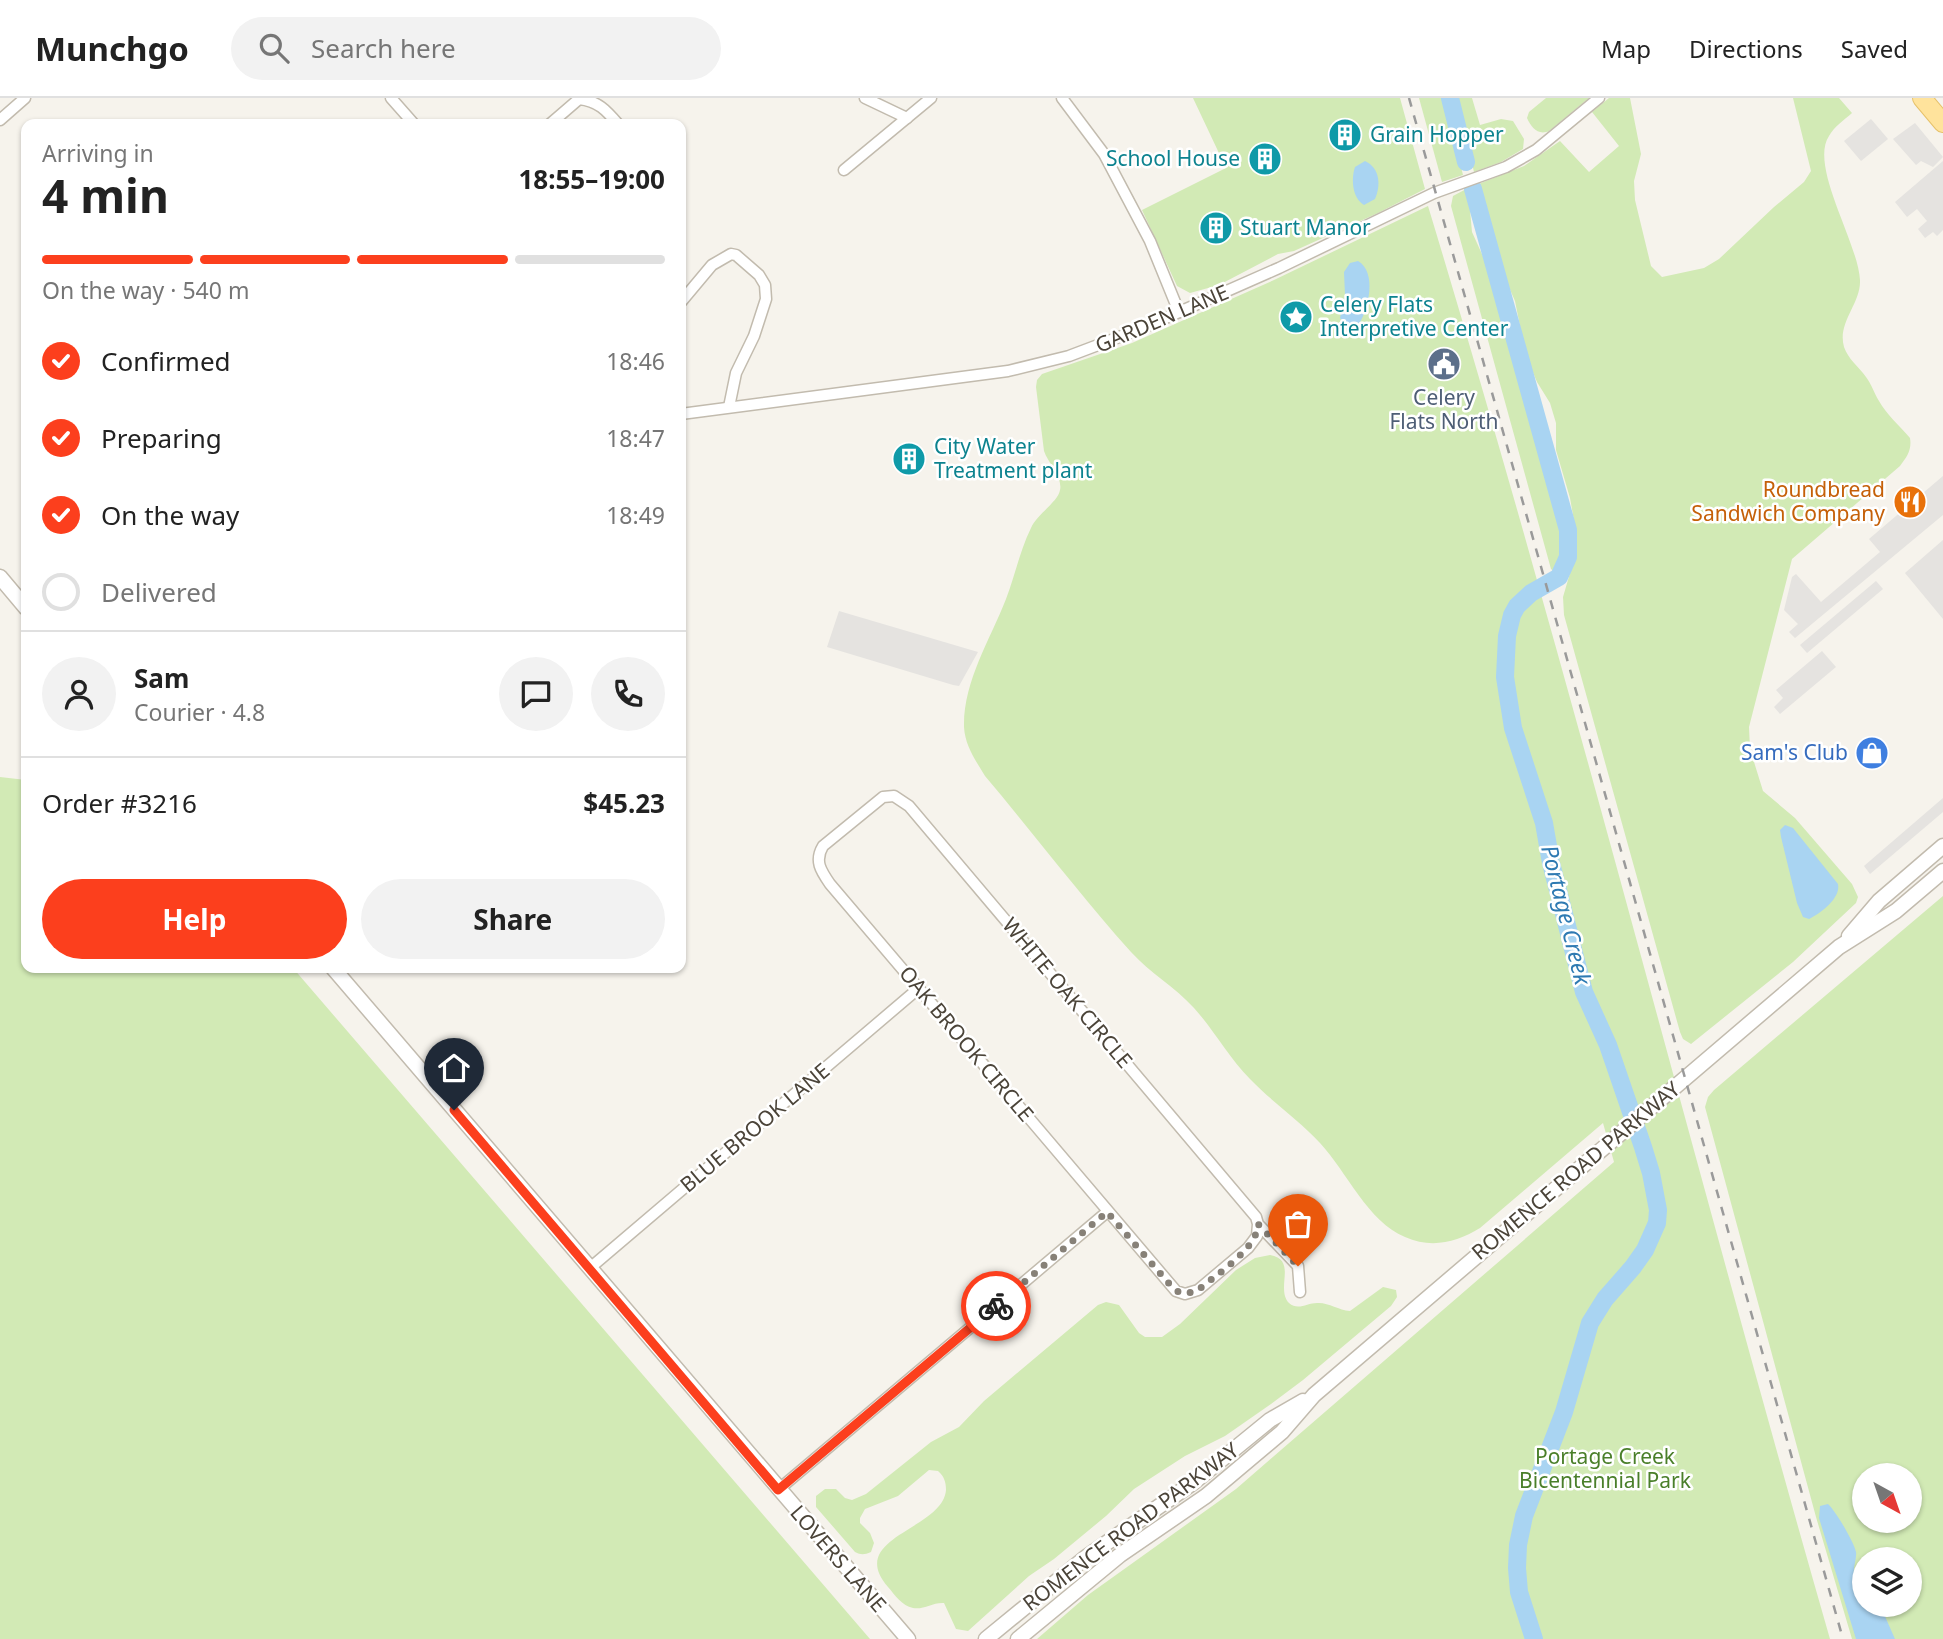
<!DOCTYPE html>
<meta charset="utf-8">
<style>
body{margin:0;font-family:"Noto Sans",sans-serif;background:#f2f2f2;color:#222;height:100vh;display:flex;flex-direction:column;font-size:26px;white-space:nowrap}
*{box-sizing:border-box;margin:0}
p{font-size:23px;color:#767676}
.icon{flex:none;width:38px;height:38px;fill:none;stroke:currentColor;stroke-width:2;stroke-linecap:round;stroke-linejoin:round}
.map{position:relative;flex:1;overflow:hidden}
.drawer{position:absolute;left:21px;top:21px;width:665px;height:854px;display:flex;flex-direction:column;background:#fff;border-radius:14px;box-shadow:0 2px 5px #0004}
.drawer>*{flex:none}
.needle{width:46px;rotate:140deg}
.controls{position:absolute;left:1852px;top:1365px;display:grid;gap:14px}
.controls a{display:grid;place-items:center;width:70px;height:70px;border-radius:50%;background:#fff;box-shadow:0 2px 5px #0004;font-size:35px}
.pin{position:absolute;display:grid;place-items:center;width:60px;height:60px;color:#fff;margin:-72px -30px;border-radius:50% 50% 50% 0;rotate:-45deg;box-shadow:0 0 7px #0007}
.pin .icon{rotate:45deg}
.courier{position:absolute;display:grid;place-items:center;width:70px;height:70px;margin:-35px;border:5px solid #fc3f1d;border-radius:50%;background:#fff;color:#222;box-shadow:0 2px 9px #0007}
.overview em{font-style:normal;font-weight:700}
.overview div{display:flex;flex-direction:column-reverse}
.overview{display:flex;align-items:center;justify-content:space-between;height:119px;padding:0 21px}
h1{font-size:46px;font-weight:700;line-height:52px}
.bar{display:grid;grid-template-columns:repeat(4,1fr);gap:10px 7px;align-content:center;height:84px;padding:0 21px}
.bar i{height:9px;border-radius:5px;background:#e0e0e0}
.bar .active{background:#fc3f1d}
.bar p{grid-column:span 4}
.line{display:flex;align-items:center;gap:18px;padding:0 21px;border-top:2px solid #e0e0e0}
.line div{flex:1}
.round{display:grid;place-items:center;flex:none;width:74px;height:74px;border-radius:37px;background:#f2f2f2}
ol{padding:0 21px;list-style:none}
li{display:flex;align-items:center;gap:21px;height:77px}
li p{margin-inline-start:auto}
li .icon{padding:7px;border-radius:50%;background:#fc3f1d;color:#fff;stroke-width:4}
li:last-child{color:#767676}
li i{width:38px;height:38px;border:4px solid #e0e0e0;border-radius:50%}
.primary-button{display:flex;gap:14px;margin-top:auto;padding:14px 21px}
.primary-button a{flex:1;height:80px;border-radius:42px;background:#fc3f1d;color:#fff;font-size:28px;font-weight:700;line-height:80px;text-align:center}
.primary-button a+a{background:#f2f2f2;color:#222}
header{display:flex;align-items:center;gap:42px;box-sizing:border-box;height:98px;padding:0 35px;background:#fff;border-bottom:2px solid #e0e0e0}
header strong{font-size:33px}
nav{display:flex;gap:38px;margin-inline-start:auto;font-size:24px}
.search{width:490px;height:63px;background:#f2f2f2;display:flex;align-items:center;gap:18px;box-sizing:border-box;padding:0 24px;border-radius:38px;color:#767676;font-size:26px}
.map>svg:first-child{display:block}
.green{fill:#d2eab5;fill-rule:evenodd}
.parking{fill:#e5e3e0}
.water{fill:#a9d4f2}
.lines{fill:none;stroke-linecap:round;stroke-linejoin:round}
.river{stroke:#a9d4f2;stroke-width:18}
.minor-casing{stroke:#c2bbae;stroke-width:13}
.tertiary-casing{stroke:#c2bbae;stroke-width:17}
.primary-casing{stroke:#e6c16a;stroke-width:20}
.minor{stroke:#fff;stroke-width:10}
.tertiary{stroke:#fff;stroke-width:14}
.primary{stroke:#ffe39c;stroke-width:18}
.rail{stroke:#9a9a9a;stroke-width:2.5;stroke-dasharray:9 9;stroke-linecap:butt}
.done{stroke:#878178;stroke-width:7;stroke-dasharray:0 12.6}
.route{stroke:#fc3f1d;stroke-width:9}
.labels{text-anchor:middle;stroke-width:5;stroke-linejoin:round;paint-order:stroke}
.culture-label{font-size:21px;fill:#0d838f;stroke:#fff;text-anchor:start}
.street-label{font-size:21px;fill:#4b4439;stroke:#fff}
.service-label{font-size:21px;fill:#4e5e75;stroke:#fff}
.food-label{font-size:21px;fill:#c56008;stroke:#fff;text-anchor:end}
.shop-label{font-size:21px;fill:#366cbe;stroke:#fff;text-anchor:end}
.park-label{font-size:21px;fill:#4a7f2a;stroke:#fff}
.water-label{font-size:23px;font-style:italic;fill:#2e7ab2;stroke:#fff}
</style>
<header>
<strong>Munchgo</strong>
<div class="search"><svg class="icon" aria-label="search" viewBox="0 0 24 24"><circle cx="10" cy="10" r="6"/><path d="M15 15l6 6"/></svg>Search here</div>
<nav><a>Map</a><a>Directions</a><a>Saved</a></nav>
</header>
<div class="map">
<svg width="1943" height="1541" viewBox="0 0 1943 1541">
<rect width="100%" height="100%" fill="#f6f3ec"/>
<g class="green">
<polygon points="1193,0 1400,0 1425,91 1378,115 1294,153 1278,156 1219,187 1190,195 1177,188 1142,112 1226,70"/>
<polygon points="1419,0 1444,0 1463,77 1442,84"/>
<polygon points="1456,0 1472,0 1480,27 1501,21 1513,23 1524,41 1523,51 1501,64 1474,74"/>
<path d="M1546,0H1589L1549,33C1538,38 1531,29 1527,20L1529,14Z"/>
<path d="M1609,0H1630L1641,56L1634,83L1635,102L1651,168L1662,179L1704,170L1719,161L1774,109L1804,84L1811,73L1793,0H1839L1852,15C1844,22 1834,29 1829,38C1809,68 1858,144 1860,182C1861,206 1837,224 1844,249C1848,261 1859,269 1866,279C1872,287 1874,295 1879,303C1886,316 1900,328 1910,340C1912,352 1907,359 1900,368L1792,461L1749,629L1750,651L1763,693L1795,720L1852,786L1858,799L1856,805L1793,864L1691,946L1683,941L1680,934L1564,517L1563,499L1575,458L1577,440L1570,400L1556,352V325L1550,305L1537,284L1526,258L1515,203L1489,144L1476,87L1524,68L1560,43L1589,74L1619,48L1592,14Z"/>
<polygon points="1468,90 1472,134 1486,165 1491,185 1505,223 1513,257 1530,303 1536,339 1560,420 1564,452 1560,468 1556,475 1551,471 1451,108 1453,98"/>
<path d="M1428,108C1572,583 1693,1064 1830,1541H1037L1088,1497L1236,1391L1614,1064L1603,1025L1480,1130C1457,1144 1432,1151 1405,1139C1368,1124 1347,1074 1320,1045C1299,1022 1272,1004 1250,981C1229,960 1214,932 1194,910C1175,889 1150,875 1131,854C1080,797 1034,736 985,678C976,663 965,648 964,629C963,584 990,542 1006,501C1015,478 1020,452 1031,430C1037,416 1058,404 1060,392C1063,380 1048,365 1044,353L1036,289L1037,282L1042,276L1132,245L1274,182Z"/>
<polygon points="0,679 26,682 26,870 293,870 870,1541 0,1541"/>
<path d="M1943,798V1541H1852L1816,1419L1705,1009L1708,999L1714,992ZM1864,1377H1909V1423H1864ZM1864,1461H1909V1507H1864Z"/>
<path d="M1270,1157C1298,1162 1275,1190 1289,1205C1298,1213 1307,1205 1317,1205C1328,1204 1338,1212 1350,1213L1383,1189L1396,1192L1397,1199L1391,1208L1303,1282L1271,1306L1225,1338L1185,1358L1134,1391L1106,1418L1054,1461L1029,1478L968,1533L956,1531L944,1505C933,1504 924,1512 913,1510C902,1508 895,1497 888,1489C845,1439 943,1432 946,1392C946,1384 944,1378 938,1373L929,1372L898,1398L865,1411L860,1420V1425L870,1435L874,1445L871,1454C864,1457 861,1457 855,1454L816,1409V1398L825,1391H836L845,1400L852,1402L866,1396L931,1344L959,1329L984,1303L1098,1207L1106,1204L1119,1207L1139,1235L1145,1239H1162L1180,1226L1236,1172L1255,1160Z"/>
</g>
<g class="parking">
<polygon points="1871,21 1888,41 1861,63 1844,43"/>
<polygon points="1915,25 1943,59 1933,69 1921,63 1916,67 1893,41"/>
<polygon points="1943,63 1943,132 1937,138 1933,134 1925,140 1918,131 1927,123 1917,111 1907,119 1895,104"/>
<polygon points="1943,378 1943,417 1795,540 1789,534 1798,526 1784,512 1792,479 1796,476 1821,504 1880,454 1869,441"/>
<polygon points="1943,442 1943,521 1905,475"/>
<polygon points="1876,483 1883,491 1807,555 1800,547"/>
<polygon points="839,513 978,554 959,588 953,587 827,549"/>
<polygon points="1822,553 1836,569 1780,616 1774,609 1783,600 1776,592"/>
<polygon points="1943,700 1943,714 1870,776 1864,768"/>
</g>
<g class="water">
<path d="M1365,63C1380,70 1381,87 1375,101L1364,107C1352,100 1351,81 1355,69Z"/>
<path d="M1358,163C1377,174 1369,210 1359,226L1348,230L1340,220L1345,197L1344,174L1350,165Z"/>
<path d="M1785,727L1793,730L1838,786C1841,800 1821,815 1809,821L1803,819L1797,805L1781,739L1780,732Z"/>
<path d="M1828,1406C1835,1412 1854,1444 1856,1454C1857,1461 1853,1468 1854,1476C1857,1490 1864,1489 1864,1507H1880L1895,1541H1856L1819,1420L1820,1408Z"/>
</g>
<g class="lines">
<g class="river">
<polyline points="1450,0 1466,64"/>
<polyline points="1473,91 1568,432 1568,459 1559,479 1531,495 1517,508 1512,517 1507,538 1505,579 1513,630 1544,725 1551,765 1584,894 1608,947 1643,1049 1651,1075 1658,1112 1657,1125 1645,1152 1633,1169 1605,1201 1590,1225 1564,1314 1524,1418 1518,1447 1517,1470 1519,1494 1534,1541"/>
</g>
<defs>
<g id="minor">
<polyline points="391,0 414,26"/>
<polyline points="865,0 907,20"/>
<polyline points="1062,0 1104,56 1150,143 1179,214"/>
<polyline points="0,22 25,0"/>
<path d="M550,26L579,1C598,3 606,12 618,26"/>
<polyline points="844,72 931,0"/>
<polyline points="681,204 712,167 731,156 736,157 759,177 765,187 766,201 754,238 736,275 729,309"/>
<polyline points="681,316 1008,273 1069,258 1143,230 1279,170 1434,95 1506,69 1536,52 1599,0"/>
<path d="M1258,1126L1257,1138L1248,1150L1198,1192L1185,1196L1176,1193L830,786C821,773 814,763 823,748L883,699L894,698L909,708L1256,1119L1258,1126L1298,1168L1300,1194"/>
<polyline points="590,1170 919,890"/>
<polyline points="778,1392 1107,1114"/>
</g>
<g id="tertiary">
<polyline points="0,479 26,510"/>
<polyline points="1849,838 1879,803 1943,748"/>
<polyline points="333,870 908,1541"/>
<polyline points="986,1541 1085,1460 1194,1384 1270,1322 1303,1303"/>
<polyline points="1018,1541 1120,1457 1206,1398 1282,1334 1314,1297 1839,849 1896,813 1943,773"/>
</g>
<polyline id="primary" points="1922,0 1943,25"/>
</defs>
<use href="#minor" class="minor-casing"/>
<use href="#tertiary" class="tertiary-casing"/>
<use href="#primary" class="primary-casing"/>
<use href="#minor" class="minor"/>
<use href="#tertiary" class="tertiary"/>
<use href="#primary" class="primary"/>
<polyline class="rail" points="1409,0 1843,1541"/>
</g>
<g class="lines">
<path class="done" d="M996,1208L1107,1114L1173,1190C1181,1197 1188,1196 1198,1192C1216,1177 1258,1150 1258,1126L1298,1168"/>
<polyline class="route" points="454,1012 778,1392 996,1208"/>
</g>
<defs>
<symbol id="building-disc" viewBox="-11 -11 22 22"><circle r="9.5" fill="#0f9aa8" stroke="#fff"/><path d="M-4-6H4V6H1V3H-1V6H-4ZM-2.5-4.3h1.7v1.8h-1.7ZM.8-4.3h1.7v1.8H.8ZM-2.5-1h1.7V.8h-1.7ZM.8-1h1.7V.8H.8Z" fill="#fff"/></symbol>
<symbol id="sight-disc" viewBox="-11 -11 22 22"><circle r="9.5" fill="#0f9aa8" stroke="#fff"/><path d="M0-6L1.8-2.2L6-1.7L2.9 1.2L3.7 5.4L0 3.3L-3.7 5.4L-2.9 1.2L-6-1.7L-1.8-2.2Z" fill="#fff"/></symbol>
<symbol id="civic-disc" viewBox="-11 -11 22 22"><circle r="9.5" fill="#5c6f8a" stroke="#fff"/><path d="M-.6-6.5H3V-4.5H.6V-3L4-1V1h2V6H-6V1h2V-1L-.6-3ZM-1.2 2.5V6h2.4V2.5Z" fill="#fff"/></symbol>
<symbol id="restaurant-disc" viewBox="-11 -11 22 22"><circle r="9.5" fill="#e8710a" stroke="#fff"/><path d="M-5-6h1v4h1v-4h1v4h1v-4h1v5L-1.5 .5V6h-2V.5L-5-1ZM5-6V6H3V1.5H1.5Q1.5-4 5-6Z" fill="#fff"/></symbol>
<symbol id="shop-disc" viewBox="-11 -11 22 22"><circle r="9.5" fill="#3f7fe0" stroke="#fff"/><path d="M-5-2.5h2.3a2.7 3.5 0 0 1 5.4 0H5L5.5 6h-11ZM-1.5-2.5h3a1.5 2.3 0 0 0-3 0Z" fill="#fff"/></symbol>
</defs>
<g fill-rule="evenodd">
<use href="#building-disc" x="1326" y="18" width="38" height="38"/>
<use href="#building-disc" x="1246" y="42" width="38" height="38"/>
<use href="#building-disc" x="1197" y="111" width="38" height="38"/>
<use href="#sight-disc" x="1277" y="200" width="38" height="38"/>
<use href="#civic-disc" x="1425" y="247" width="38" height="38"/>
<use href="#building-disc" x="890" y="342" width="38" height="38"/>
<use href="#restaurant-disc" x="1891" y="385" width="38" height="38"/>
<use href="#shop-disc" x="1853" y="636" width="38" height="38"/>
</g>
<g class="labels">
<g class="culture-label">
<text x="1370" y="44">Grain Hopper</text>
<text x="1240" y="68" text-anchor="end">School House</text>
<text x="1240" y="137">Stuart Manor</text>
<text x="1320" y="214">Celery Flats<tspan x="1320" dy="24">Interpretive Center</tspan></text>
<text x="934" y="356">City Water<tspan x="934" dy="24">Treatment plant</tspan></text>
</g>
<g class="street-label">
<text transform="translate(1162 221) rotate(-23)" y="7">GARDEN LANE</text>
<text transform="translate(1067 895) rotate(50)" y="7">WHITE OAK CIRCLE</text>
<text transform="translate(966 946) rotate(50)" y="7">OAK BROOK CIRCLE</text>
<text transform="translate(755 1030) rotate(-40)" y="7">BLUE BROOK LANE</text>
<text transform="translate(1576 1073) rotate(-40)" y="7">ROMENCE ROAD PARKWAY</text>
<text transform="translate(1131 1429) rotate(-37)" y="7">ROMENCE ROAD PARKWAY</text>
<text transform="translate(838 1461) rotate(49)" y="7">LOVERS LANE</text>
</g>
<g class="service-label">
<text x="1444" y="307">Celery<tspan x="1444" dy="24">Flats North</tspan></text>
</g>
<g class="food-label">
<text x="1885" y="399">Roundbread<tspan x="1885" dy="24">Sandwich Company</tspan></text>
</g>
<g class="shop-label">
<text x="1848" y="662">Sam's Club</text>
</g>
<g class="park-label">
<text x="1605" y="1366">Portage Creek<tspan x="1605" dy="24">Bicentennial Park</tspan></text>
</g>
<g class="water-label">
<text transform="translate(1566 817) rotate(76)" y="8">Portage Creek</text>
</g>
</g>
</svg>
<div class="controls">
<a><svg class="needle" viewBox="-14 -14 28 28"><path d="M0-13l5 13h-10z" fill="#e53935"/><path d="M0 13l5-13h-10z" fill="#767676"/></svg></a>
<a><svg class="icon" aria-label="layers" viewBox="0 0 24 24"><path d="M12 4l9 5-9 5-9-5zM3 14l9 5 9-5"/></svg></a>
</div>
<div class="pin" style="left:1298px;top:1168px;background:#ea580c"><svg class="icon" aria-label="bag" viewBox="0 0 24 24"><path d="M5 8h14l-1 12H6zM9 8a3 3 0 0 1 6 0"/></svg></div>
<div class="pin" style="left:454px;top:1012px;background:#1f2937"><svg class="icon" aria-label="home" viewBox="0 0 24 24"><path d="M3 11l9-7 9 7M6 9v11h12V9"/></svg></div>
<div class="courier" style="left:996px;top:1208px"><svg class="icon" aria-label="bike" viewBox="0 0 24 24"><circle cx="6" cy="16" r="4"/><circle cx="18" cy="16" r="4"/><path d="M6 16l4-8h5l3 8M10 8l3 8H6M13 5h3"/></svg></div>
<section class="drawer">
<div class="overview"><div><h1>4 min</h1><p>Arriving in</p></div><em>18:55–19:00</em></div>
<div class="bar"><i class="active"></i><i class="active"></i><i class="active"></i><i></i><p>On the way · 540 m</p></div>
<ol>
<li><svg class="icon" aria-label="check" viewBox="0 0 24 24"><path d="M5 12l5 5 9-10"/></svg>Confirmed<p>18:46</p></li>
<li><svg class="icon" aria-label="check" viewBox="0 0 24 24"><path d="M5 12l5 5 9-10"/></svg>Preparing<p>18:47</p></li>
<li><svg class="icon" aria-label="check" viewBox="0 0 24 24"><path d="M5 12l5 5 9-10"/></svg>On the way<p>18:49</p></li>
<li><i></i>Delivered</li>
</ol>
<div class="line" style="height:126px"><a class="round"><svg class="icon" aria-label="person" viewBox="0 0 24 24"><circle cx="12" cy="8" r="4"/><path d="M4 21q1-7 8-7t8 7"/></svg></a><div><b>Sam</b><p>Courier · 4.8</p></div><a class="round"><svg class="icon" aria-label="chat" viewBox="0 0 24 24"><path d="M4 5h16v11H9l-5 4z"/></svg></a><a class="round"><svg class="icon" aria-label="phone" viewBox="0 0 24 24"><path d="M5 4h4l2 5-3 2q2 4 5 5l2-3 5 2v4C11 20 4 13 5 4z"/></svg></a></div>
<div class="line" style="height:91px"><div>Order #3216</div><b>$45.23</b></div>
<div class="primary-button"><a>Help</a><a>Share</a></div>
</section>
</div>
